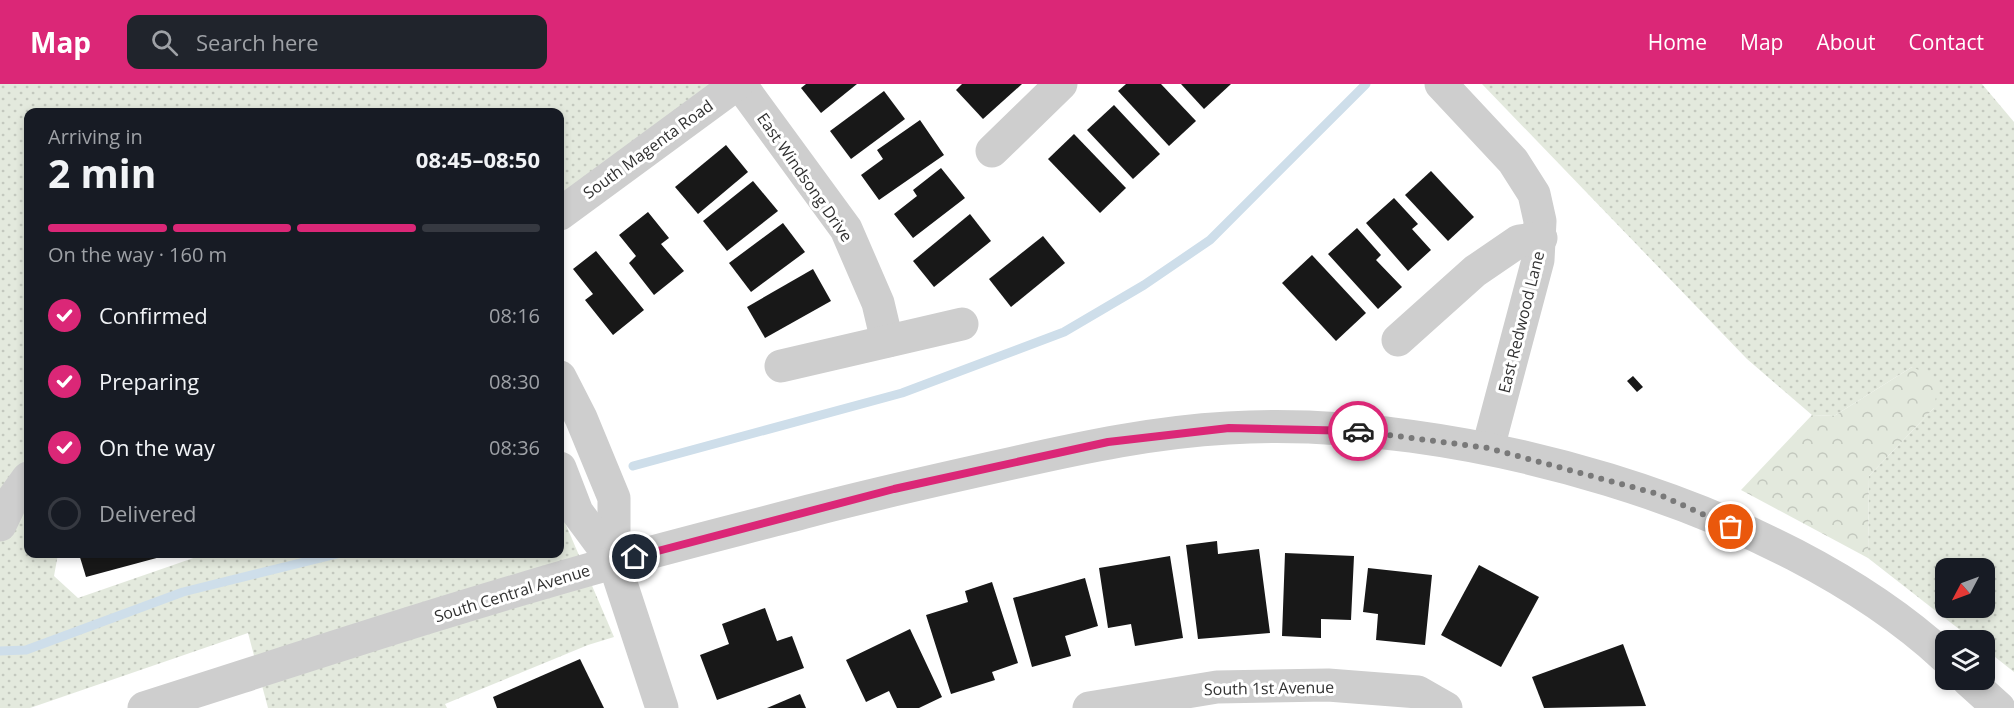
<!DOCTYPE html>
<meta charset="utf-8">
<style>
body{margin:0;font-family:"Open Sans",sans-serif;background:#20242c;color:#f1f3f6;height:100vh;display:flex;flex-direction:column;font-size:22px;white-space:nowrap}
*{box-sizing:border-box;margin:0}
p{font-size:20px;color:#9ea1a6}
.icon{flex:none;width:33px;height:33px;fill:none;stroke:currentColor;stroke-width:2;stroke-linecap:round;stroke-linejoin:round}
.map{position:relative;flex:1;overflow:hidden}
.details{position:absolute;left:24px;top:24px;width:540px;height:450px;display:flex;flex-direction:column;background:#171b24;border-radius:12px;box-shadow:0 3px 9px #0003}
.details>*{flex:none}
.needle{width:39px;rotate:229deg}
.fabs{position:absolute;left:1935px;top:474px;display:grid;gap:12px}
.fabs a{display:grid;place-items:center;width:60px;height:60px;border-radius:12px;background:#171b24;box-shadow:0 3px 9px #0003;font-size:30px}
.pin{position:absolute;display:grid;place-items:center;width:51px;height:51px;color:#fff;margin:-26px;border:3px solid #fff;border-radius:50%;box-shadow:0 2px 6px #0007}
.courier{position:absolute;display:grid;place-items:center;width:60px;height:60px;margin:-30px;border:4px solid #db2777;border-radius:50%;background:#fff;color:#222;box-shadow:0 2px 8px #0007}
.headline em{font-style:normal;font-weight:700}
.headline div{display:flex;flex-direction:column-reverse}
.headline{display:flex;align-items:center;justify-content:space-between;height:102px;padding:0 24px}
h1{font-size:39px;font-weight:700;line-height:45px}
.bar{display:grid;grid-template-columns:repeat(4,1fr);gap:9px 6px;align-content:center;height:72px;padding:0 24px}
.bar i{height:8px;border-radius:4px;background:#363941}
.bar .active{background:#db2777}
.bar p{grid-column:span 4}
ol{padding:0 24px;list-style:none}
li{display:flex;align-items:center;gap:18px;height:66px}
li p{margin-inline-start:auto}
li .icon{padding:6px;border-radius:50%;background:#db2777;color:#fff;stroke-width:4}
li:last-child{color:#9ea1a6}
li i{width:33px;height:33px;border:3px solid #363941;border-radius:50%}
header{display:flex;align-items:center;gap:36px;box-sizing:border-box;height:84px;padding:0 30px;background:#db2777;color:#fff}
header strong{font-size:28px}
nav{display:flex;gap:33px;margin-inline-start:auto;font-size:21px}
.search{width:420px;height:54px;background:#20242c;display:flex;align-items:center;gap:15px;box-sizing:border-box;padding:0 21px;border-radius:12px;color:#9ea1a6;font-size:22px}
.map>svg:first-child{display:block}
.grass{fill:url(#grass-dots);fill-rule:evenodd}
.forest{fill:url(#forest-crowns)}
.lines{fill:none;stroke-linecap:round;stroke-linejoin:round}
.stream{stroke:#cedeea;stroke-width:9}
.building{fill:#181818}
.minor{stroke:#cecece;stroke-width:33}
.done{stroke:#797979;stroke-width:6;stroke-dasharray:0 10.8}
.route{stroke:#db2777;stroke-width:8}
.labels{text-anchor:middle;stroke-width:6;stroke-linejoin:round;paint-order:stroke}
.street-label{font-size:16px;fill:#313131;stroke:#fff}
</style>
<header>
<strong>Map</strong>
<div class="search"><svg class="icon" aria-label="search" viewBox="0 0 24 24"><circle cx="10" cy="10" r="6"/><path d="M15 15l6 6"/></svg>Search here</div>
<nav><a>Home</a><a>Map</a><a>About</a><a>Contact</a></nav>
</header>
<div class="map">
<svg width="2014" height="624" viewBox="0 0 2014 624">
<defs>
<pattern id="grass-dots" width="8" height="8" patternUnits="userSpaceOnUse" patternTransform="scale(1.5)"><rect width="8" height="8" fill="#e3e9dd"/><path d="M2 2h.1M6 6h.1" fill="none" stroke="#c3c8be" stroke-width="1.8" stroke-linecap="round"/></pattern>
<pattern id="forest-crowns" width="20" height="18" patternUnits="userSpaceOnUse" patternTransform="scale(1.5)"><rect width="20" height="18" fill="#e3e9dd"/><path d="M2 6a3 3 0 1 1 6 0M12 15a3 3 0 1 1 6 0" fill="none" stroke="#c3c8be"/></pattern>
</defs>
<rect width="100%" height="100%" fill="#fff"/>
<g class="grass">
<polygon points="0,0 737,0 560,130 560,28 28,28 28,470 58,470 54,492 78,514 205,470 560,470 560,427 614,553 588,561 445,620 447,624 268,624 248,549 30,624 0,624"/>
<path d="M1482,0H1982L2014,38V588L1985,565L1984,556H1973L1868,474L1869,392L1934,324L1912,283L1834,332L1812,331L1747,275ZM1946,484H1984V524H1946Z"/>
</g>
<polygon class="forest" points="1912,283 1939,295 1934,324 1869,392 1868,474 1741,406 1812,331 1834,332"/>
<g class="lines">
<g class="stream">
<polyline points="633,382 902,309 1064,248 1144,201 1210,156 1366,0"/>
<polyline points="0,567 26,566 183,508 337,470"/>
</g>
</g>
<g class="building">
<polygon points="806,0 857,0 821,29 801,4"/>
<polygon points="962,0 1022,0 983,35 956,6"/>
<polygon points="1126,0 1161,0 1196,37 1169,62 1118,7"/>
<polygon points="1181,0 1231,0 1204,25"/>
<polygon points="884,7 905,35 851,75 830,47"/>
<polygon points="1114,21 1160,70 1133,95 1087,46"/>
<polygon points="920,36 944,71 879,116 861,91 883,75 877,66"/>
<polygon points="1074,50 1126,104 1100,129 1048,75"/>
<polygon points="726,61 748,88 698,130 675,103"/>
<polygon points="941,84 965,114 913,154 894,130 917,112 913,106"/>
<polygon points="1431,87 1474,133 1448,157 1405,111"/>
<polygon points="753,97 778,127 727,167 703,137"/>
<polygon points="1394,114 1418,140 1412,145 1431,166 1408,187 1366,139"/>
<polygon points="648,128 669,154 661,160 684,187 654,211 629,179 636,172 619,151"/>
<polygon points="970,130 991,157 934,203 913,177"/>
<polygon points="783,139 805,168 751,208 729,179"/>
<polygon points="1357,144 1381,171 1376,176 1402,203 1378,225 1328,170"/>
<polygon points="1043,152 1065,179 1011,223 989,195"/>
<polygon points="596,167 644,226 613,251 585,216 593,210 573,185"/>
<polygon points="1312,171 1366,229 1336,257 1282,199"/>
<polygon points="813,185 831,217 765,254 747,223"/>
<polygon points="1633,292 1643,303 1637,308 1627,297"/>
<polygon points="1217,457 1218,470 1259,465 1270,549 1198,555 1186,461"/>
<polygon points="1285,469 1354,472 1351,536 1321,535 1321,554 1282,552"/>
<polygon points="79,470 163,470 164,472 86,493"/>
<polygon points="1170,472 1183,554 1135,562 1131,540 1108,544 1099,484"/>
<polygon points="1479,481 1539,513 1501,583 1441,551"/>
<polygon points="1368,484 1432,491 1425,561 1376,556 1378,530 1363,528"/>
<polygon points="1085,494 1098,542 1065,552 1071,572 1032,583 1013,514"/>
<polygon points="992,498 1018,579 992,588 995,596 951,610 926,531 968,518 965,507"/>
<polygon points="765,524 777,557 792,552 804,584 717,616 700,571 729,560 722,540"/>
<polygon points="910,545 942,613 919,624 897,624 889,607 866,618 846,576"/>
<polygon points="1623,560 1646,622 1544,624 1532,593"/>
<polygon points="580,575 604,624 497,624 493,613"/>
<polygon points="800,610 806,624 767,624"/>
</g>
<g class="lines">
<g class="minor">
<polyline points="740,0 846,145 878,219 887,257"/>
<polyline points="1441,0 1513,77 1534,110 1540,137 1538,176 1488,364"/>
<polyline points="992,67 1061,0"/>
<polyline points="560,130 737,0"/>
<polyline points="1398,256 1475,187 1519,157 1541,154"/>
<polyline points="781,282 962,240"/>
<polyline points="560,293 581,334 614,414 614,478"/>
<polyline points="560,384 577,428 614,478 662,624"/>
<polyline points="0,441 12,416 28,394"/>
<polyline points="1968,596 1999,624"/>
<path d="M144,624C301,574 457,522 616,478C680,460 745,444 809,427C877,409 945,394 1013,379C1084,363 1155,348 1228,344C1453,330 1778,419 1946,574"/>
<polyline points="1089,624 1217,603 1328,601 1418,608 1446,624"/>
</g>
</g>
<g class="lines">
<polyline class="done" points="1358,347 1488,364 1658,410 1731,443"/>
<polyline class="route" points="635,473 894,405 1108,358 1229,344 1358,347"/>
</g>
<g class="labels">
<g class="street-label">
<text transform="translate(648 65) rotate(-36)" y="6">South Magenta Road</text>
<text transform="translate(805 93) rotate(55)" y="6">East Windsong Drive</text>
<text transform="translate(1521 238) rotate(-76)" y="6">East Redwood Lane</text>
<text transform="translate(512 509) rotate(-17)" y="6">South Central Avenue</text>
<text transform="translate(1269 604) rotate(-1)" y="6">South 1st Avenue</text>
</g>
</g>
</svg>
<div class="fabs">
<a><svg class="needle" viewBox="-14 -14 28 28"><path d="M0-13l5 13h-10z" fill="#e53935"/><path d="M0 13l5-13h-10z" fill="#9ea1a6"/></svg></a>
<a><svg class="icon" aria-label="layers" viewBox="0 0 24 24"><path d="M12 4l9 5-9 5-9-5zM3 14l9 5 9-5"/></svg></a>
</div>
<div class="pin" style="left:1731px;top:443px;background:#ea580c"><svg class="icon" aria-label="bag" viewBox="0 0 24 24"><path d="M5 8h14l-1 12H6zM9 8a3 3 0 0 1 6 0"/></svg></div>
<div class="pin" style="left:635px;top:473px;background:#1f2937"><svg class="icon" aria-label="home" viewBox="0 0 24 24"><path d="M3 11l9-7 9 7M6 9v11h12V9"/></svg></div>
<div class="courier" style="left:1358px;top:347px"><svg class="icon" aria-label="car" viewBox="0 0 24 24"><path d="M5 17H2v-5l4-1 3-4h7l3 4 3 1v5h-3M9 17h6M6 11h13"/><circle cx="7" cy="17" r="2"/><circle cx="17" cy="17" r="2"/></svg></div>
<section class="details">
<div class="headline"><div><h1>2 min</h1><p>Arriving in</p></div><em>08:45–08:50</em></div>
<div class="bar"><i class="active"></i><i class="active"></i><i class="active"></i><i></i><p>On the way · 160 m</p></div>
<ol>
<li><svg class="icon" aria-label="check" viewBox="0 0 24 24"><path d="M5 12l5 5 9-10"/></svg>Confirmed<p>08:16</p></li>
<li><svg class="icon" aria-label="check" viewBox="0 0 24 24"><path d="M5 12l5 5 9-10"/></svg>Preparing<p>08:30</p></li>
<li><svg class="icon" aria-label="check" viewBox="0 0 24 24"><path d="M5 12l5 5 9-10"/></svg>On the way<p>08:36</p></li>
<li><i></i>Delivered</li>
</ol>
</section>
</div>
